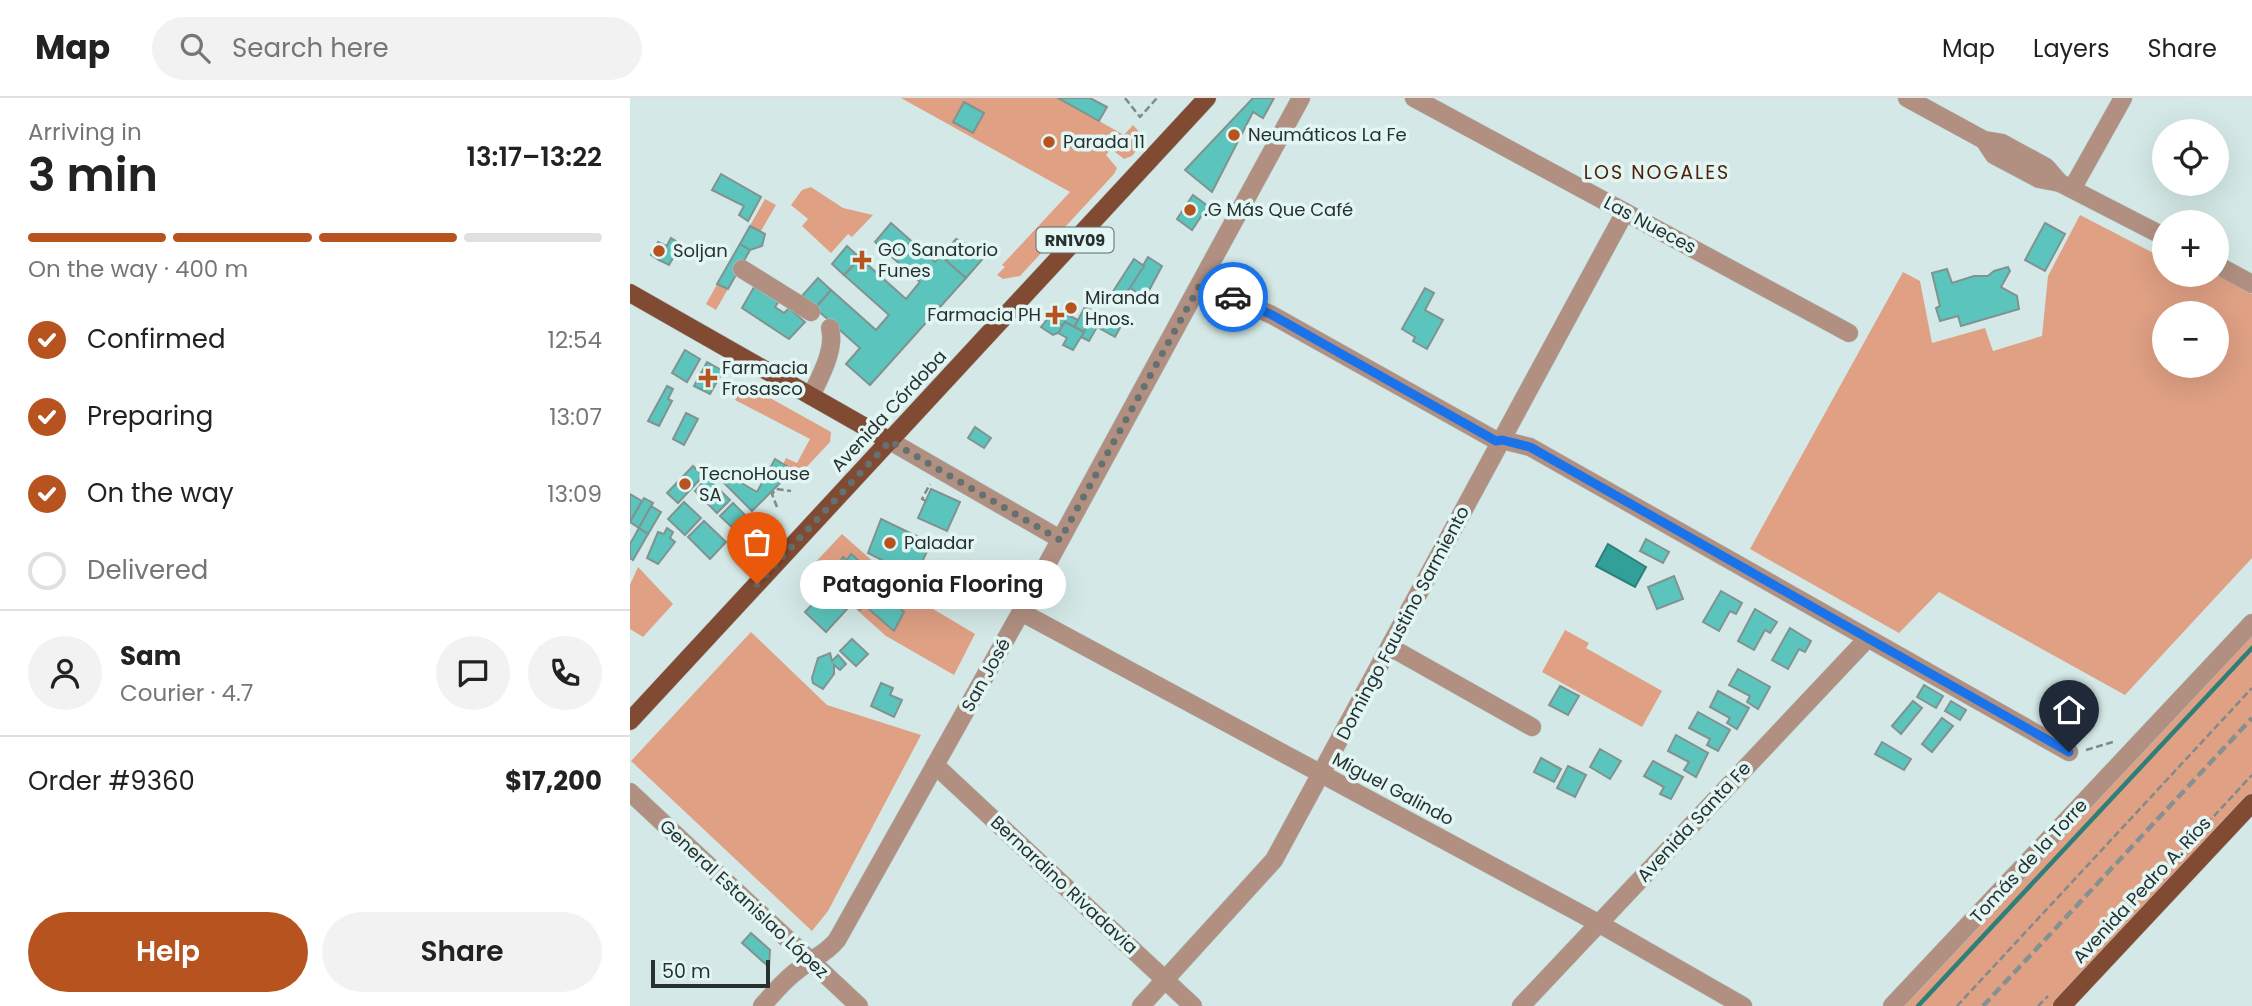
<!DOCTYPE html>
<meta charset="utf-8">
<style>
body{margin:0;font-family:Poppins,sans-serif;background:#f2f2f2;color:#222;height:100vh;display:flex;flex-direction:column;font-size:26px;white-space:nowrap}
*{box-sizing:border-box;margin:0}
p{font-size:23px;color:#767676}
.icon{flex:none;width:38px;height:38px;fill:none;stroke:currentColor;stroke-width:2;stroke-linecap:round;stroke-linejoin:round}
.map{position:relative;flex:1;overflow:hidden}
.details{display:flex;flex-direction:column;background:#fff;width:630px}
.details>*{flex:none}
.tools{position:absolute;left:1522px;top:21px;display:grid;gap:14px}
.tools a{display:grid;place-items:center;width:77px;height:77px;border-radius:50%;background:#fff;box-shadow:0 7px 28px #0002;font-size:35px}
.scale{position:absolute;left:21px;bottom:18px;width:119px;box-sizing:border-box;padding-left:7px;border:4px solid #293030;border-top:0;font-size:19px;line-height:24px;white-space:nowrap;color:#293030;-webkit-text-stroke:5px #e2f6f4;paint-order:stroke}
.pin{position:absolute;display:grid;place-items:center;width:60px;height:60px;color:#fff;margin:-72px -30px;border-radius:50% 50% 50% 0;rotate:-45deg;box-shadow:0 0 7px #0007}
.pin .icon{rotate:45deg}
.courier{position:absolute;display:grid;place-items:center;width:70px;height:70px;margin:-35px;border:5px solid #1a73e8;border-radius:50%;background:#fff;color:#222;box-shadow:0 2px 9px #0007}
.bubble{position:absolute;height:49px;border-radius:24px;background:#fff;box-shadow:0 7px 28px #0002;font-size:23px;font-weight:600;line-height:49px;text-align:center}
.head em{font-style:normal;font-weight:600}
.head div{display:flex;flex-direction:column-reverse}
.head{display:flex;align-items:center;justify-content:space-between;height:119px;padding:0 28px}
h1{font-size:46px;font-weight:600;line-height:52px}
.bar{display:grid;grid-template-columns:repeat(4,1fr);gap:10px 7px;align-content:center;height:84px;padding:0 28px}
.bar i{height:9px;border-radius:5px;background:#e0e0e0}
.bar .selected{background:#b7531f}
.bar p{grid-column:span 4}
.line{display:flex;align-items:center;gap:18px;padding:0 28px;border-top:2px solid #e0e0e0}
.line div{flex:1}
.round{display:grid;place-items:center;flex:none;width:74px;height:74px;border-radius:37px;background:#f2f2f2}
ol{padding:0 28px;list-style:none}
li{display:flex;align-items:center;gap:21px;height:77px}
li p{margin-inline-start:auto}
li .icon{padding:7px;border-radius:50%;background:#b7531f;color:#fff;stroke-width:4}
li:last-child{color:#767676}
li i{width:38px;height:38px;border:4px solid #e0e0e0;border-radius:50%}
.cta{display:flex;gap:14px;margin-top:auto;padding:14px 28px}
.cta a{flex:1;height:80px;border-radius:42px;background:#b7531f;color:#fff;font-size:28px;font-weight:600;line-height:80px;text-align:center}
.cta a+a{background:#f2f2f2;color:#222}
header{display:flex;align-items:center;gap:42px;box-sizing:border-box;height:98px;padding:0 35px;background:#fff;border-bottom:2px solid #e0e0e0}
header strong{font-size:33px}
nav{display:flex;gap:38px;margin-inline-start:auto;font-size:24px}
.search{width:490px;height:63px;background:#f2f2f2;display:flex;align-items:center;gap:18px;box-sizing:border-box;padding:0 24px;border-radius:38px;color:#767676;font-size:26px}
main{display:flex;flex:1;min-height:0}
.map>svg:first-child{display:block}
.green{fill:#dfa084;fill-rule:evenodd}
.water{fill:#30a099;stroke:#2e7e7a;stroke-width:2}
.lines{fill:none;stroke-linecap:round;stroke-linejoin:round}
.stream{stroke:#2e7e7a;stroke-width:4.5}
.building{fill:#5bc4bd;stroke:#809391;stroke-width:2}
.minor-casing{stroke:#b2c4c2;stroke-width:19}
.major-casing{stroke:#b2c4c2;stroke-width:19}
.path{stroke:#7d8b8a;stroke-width:2.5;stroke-dasharray:7 3.5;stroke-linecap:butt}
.minor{stroke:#b19082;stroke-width:18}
.major{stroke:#814a32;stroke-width:18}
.rail{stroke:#839291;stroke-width:4.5;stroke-dasharray:10 5;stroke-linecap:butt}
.done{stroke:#657170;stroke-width:7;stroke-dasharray:0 12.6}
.route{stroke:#1a73e8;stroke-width:9}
.poi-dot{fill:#b7531f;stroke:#e2f6f4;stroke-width:2.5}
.labels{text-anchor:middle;stroke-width:7;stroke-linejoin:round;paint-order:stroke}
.shield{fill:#e2f6f4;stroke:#606b6b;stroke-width:2}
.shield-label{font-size:16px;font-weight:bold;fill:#293030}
.poi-label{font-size:18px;fill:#293030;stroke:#e2f6f4;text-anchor:start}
.street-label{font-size:18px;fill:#293030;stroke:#e2f6f4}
.neighbourhood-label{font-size:19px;letter-spacing:2px;fill:#512008;stroke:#e2f6f4}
</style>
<header>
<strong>Map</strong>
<div class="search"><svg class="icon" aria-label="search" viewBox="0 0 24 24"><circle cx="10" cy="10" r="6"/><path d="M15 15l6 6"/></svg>Search here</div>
<nav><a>Map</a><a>Layers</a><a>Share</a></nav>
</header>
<main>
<section class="details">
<div class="head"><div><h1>3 min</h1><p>Arriving in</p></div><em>13:17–13:22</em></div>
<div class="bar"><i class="selected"></i><i class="selected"></i><i class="selected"></i><i></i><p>On the way · 400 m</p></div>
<ol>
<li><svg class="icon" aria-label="check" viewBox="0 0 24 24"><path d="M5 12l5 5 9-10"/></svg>Confirmed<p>12:54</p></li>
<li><svg class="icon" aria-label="check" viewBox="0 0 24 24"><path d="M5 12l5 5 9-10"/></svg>Preparing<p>13:07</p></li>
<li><svg class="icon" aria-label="check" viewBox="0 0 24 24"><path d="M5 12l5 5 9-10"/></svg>On the way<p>13:09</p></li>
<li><i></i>Delivered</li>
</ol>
<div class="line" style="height:126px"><a class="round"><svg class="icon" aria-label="person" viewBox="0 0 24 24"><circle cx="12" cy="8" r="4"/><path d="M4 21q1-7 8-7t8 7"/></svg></a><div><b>Sam</b><p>Courier · 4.7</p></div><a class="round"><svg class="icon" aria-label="chat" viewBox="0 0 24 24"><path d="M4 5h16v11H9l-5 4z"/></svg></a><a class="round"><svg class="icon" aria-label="phone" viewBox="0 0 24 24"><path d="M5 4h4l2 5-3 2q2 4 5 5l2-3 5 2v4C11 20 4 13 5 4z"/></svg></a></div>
<div class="line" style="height:91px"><div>Order #9360</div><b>$17,200</b></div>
<div class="cta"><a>Help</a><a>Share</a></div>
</section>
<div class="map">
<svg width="1622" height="908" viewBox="0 0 1622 908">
<rect width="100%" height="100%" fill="#d4e9e7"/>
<g class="green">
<polygon points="271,0 428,0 494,37 503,27 516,41 502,58 494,61 481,51 476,57 487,70 484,76 390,178 373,181 367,177 375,169 372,167 440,94"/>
<polygon points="181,89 213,110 243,117 222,139 218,136 201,155 172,128 178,121 161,107 172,92"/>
<polygon points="135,101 146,107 131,133 135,136 132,148 120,152 86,212 76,206"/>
<path d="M1450,117L1535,161V177H1587L1622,196V460L1495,597L1309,494L1269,535L1120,451L1273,174L1290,183L1302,245L1355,230L1363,253L1412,238L1418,178ZM1535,215H1587V268H1535Z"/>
<polygon points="115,286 201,334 200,344 170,376 153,366 156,360 167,365 180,341 105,302"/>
<polygon points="212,436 283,499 345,536 324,577 256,538 180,470"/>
<polygon points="8,469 43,506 13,539 0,531 0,487"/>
<polygon points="1622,525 1622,705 1432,908 1262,908"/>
<polygon points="935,532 959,545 956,550 1032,593 1012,629 912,574"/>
<polygon points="121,534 197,607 291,637 198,813 182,833 1,663"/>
</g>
<polygon class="water" points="978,446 1016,469 1005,489 966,468"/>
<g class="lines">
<polyline class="stream" points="1288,908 1622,550"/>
</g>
<g class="building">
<polygon points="428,0 460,0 477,9 469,23"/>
<polygon points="623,0 644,0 633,20 623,14 582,94 555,72"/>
<polygon points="334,4 354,15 343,35 323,24"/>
<polygon points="91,76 131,99 118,123 109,117 114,108 82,92"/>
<polygon points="563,97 578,108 562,132 547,121"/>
<polygon points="261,125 305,164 311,158 336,180 240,287 216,266 230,250 185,210 201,192 246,232 259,217 214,177 230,160 276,201 290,184 245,144"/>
<polygon points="1415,125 1435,136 1415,173 1395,162"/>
<polygon points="120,128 135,136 132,148 120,152 110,146"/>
<polygon points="41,140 51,146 39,167 29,162"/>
<polygon points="326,141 356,157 336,180 311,158"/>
<polygon points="28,144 36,148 29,162 21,157"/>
<polygon points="110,146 120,152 98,191 87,186"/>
<polygon points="217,148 230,160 214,177 202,166"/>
<polygon points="518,159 532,168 515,200 500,190"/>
<polygon points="504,161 514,168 492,202 482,195"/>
<polygon points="1378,169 1380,173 1371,189 1387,198 1389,211 1331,228 1328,218 1310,223 1306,210 1310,208 1302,175 1317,171 1322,185 1344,178 1358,178 1364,173"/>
<polygon points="188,180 201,192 185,210 172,198"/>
<polygon points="124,189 149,203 145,209 154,215 159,210 175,224 159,241 112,210"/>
<polygon points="795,190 804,195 795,212 813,222 797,251 783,243 785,239 772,231"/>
<polygon points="455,209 465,214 454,234 444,229"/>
<polygon points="425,211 448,222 444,229 435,224 433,228 419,219"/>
<polygon points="465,214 491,228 485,239 467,229 459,243 451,239"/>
<polygon points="419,219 433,228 428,235 423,237 411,229"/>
<polygon points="435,224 454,234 443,252 433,247 437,240 428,235"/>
<polygon points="55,252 70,261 57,284 42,275"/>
<polygon points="77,264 93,273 80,296 64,288"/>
<polygon points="37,288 43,291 38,301 42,303 29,328 18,323"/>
<polygon points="56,315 68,321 54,347 43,341"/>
<polygon points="345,329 361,340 354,350 338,340"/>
<polygon points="145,361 163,372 122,413 88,379 92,374 127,394"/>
<polygon points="63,368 73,378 48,405 37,395"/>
<polygon points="77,380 100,402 87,415 65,393"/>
<polygon points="301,391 330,404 317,433 288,420"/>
<polygon points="0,396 12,403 0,424"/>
<polygon points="14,400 23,405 9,430 0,424"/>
<polygon points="54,404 71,420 55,437 38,421"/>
<polygon points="103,405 119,421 107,434 90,418"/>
<polygon points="21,408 31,414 18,436 9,430"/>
<polygon points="251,421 301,445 285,479 238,455"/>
<polygon points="74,423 96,444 80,461 58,439"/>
<polygon points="9,430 18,436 3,462 0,460 0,446"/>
<polygon points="37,430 43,434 40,440 45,444 28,466 17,460 28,434 34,436"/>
<polygon points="1016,441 1039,454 1033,465 1010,453"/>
<polygon points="221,456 254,484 230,512 197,484 213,459 217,462"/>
<polygon points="359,476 373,483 361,505 339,493 345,481 355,486"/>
<polygon points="1044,478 1053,501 1027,511 1018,489"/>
<polygon points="197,491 218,510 196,534 175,514"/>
<polygon points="248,491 274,514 264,533 234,507"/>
<polygon points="1091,493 1112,505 1106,516 1100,513 1089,533 1073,524"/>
<polygon points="1125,511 1147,524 1140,535 1135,532 1124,552 1108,543"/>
<polygon points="1160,530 1181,543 1175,554 1169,551 1158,571 1142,562"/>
<polygon points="222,541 238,556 226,568 210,553"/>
<polygon points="200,555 202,563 208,557 216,566 210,572 204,567 204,576 193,591 183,585 182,580 188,560"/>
<polygon points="1108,571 1140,589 1128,611 1117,604 1120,598 1099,587"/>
<polygon points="251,585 263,590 260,597 272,602 264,619 241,608"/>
<polygon points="1294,587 1313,598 1306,610 1287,599"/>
<polygon points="930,588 949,598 938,617 919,607"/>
<polygon points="1088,593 1119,610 1107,631 1097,625 1100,620 1080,609"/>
<polygon points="1283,603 1292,610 1271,636 1262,628"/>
<polygon points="1321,603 1336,612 1330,622 1315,613"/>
<polygon points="1068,614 1100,632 1088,653 1077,647 1080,641 1059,630"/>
<polygon points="1312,620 1323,628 1302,654 1292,646"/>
<polygon points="1046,637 1078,655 1066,679 1054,672 1059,664 1038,653"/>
<polygon points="1252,644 1281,661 1274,672 1245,656"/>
<polygon points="970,651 991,663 980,681 960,669"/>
<polygon points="911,660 931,671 924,684 904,674"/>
<polygon points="1023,663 1053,679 1041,701 1030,696 1034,689 1014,678"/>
<polygon points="938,668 956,677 945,699 927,690"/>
<polygon points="121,835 140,852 139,869 112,845"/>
</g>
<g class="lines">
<defs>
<g id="minor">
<polyline points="784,0 1219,235"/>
<polyline points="1277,0 1354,42 1372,45 1416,69 1430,85"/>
<polyline points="1354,42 1364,57 1409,81 1430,85 1535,139"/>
<polyline points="1442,91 1493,0"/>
<polyline points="1587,167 1622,186"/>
<polyline points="112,171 181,214"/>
<polyline points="571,185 642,217 867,343 872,342 900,349 1439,654"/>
<path d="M181,298C190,279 206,251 200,230"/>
<polyline points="260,343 430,441"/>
<polyline points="391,514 968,825 1113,908"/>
<polyline points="760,549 902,629"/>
<polyline points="305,667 563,908"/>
<polyline points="0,694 229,908"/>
<path d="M132,908C143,896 154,882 168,872C182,860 195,857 207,842L391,514L671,0"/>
<polyline points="511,908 644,762 995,114"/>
<polyline points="891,908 1237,541"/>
<polyline points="1262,908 1622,525"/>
</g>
<g id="major">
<polyline points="0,195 260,343"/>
<polyline points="0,623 577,0"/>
<polyline points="1432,908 1622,705"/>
</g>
</defs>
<use href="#minor" class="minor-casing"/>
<use href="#major" class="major-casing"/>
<g class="path">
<polyline points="495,0 510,19 527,0"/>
<polyline points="296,403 292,401 300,386"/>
<polyline points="147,409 142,396 146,391 161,393"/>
<polyline points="1456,652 1486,643"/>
<polyline points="1484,826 1622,677"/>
<polyline points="1327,908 1622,590"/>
<polyline points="1408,908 1418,898"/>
</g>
<use href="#minor" class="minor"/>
<use href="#major" class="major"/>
<polyline class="rail" points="1353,908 1622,620"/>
</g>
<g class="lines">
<polyline class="done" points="127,486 260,343 430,442 571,185 603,199"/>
<polyline class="route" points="603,199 642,217 866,343 872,342 900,349 1439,654"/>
</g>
<g class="poi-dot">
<circle cx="604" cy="37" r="7"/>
<circle cx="419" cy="44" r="7"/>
<circle cx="560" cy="112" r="7"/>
<circle cx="29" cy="153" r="7"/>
<path d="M228.5 151.5h7v7h7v7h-7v7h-7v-7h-7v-7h7z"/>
<circle cx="441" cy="210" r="7"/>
<path d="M421.5 206.5h7v7h7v7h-7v7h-7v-7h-7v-7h7z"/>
<path d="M74.5 269.5h7v7h7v7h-7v7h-7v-7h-7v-7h7z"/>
<circle cx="55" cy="386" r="7"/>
<circle cx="260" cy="445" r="7"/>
</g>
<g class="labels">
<rect class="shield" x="406.5" y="129.5" width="77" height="25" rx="5"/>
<g class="shield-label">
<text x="445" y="148">RN1V09</text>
</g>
<g class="poi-label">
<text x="618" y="43">Neumáticos La Fe</text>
<text x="433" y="50">Parada 11</text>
<text x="574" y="118">.G Más Que Café</text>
<text x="248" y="158">GO Sanatorio<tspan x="248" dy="21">Funes</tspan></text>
<text x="43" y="159">Soljan</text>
<text x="455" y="206">Miranda<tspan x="455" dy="21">Hnos.</tspan></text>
<text x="411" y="223" text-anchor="end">Farmacia PH</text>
<text x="92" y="276">Farmacia<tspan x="92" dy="21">Frosasco</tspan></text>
<text x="69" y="382">TecnoHouse<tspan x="69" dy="21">SA</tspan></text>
<text x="274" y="451">Paladar</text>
</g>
<g class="street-label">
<text transform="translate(1020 127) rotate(28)" y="6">Las Nueces</text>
<text transform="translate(259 313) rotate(-47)" y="6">Avenida Córdoba</text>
<text transform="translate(773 525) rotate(-62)" y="6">Domingo Faustino Sarmiento</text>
<text transform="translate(356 577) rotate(-61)" y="6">San José</text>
<text transform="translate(763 691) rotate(28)" y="6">Miguel Galindo</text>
<text transform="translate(1064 724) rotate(-47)" y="6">Avenida Santa Fe</text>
<text transform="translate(1399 763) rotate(-47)" y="6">Tomás de la Torre</text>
<text transform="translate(434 787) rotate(43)" y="6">Bernardino Rivadavia</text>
<text transform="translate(1512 792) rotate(-47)" y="6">Avenida Pedro A. Ríos</text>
<text transform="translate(114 801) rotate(43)" y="6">General Estanislao López</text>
</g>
<g class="neighbourhood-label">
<text x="1027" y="81">LOS NOGALES</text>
</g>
</g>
</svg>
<div class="tools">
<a><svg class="icon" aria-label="locate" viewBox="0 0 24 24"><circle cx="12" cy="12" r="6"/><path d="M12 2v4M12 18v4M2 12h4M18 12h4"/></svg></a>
<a>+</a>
<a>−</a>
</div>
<div class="scale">50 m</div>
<div class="pin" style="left:127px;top:486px;background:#ea580c"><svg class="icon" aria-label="bag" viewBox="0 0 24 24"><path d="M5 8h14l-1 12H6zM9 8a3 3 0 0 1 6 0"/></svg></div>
<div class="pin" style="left:1439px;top:654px;background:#1f2937"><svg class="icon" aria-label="home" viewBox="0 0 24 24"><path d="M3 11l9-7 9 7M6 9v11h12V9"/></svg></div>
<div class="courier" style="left:603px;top:199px"><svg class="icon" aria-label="car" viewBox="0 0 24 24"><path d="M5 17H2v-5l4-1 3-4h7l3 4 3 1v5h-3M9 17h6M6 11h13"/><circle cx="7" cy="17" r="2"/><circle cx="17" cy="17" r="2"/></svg></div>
<div class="bubble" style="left:170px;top:462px;width:266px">Patagonia Flooring</div>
</div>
</main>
